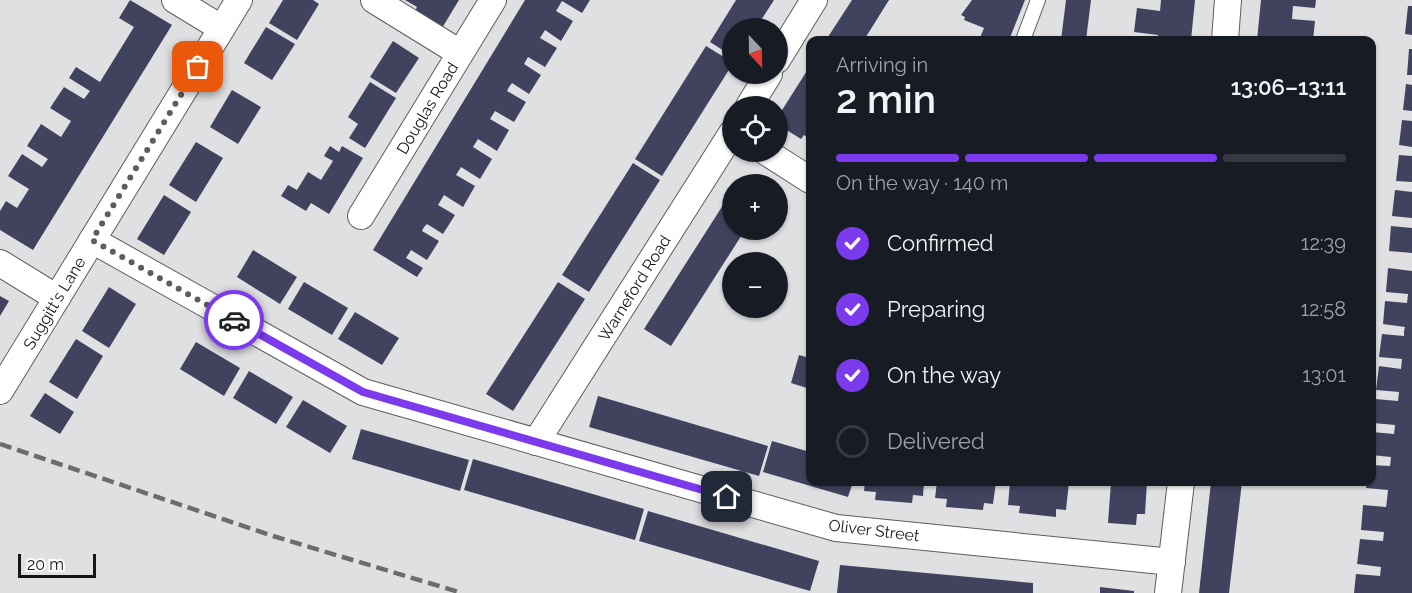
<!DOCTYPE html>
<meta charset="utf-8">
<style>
body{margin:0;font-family:Raleway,sans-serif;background:#20242c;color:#f1f3f6;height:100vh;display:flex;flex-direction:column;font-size:22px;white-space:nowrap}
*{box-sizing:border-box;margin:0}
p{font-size:20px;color:#9ea1a6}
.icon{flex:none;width:33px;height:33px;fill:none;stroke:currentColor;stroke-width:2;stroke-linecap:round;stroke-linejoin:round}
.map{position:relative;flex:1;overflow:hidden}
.panel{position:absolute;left:806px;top:36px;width:570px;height:450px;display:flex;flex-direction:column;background:#171b24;border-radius:12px;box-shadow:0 2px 4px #0004}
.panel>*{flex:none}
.needle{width:39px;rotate:158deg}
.fabs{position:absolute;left:722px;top:18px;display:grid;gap:12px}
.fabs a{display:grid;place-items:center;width:66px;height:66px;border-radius:50%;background:#171b24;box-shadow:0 2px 4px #0004;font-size:30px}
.scale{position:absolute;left:18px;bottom:15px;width:78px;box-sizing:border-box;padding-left:6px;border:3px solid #161617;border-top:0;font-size:16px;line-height:21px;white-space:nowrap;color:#161617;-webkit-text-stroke:4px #fff;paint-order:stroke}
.pin{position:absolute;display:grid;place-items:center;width:51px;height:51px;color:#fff;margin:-26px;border-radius:12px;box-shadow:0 3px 9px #0006}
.courier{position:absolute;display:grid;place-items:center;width:60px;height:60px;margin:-30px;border:4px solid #7c3aed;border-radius:50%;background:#fff;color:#222;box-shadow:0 2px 8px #0007}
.head em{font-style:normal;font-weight:600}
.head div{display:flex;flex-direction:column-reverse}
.head{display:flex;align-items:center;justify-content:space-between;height:102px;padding:0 30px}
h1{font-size:39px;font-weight:600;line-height:45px}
.bar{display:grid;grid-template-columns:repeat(4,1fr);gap:9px 6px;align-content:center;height:72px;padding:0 30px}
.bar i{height:8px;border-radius:4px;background:#363941}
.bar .active{background:#7c3aed}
.bar p{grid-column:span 4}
ol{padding:0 30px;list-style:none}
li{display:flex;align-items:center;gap:18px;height:66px}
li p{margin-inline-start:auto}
li .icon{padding:6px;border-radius:50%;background:#7c3aed;color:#fff;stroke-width:4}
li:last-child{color:#9ea1a6}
li i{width:33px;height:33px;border:3px solid #363941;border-radius:50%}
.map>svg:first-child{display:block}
.building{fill:#41435e}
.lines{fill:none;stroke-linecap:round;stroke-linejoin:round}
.service-casing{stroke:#5d5d5f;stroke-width:16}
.minor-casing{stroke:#5d5d5f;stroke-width:28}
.service{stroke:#fff;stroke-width:14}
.minor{stroke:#fff;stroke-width:26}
.rail{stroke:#6c6c6d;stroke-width:4.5;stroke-dasharray:12 6;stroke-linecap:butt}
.done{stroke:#5d5d5e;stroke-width:6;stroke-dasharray:0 10.8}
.route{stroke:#7c3aed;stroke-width:8}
.labels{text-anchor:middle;stroke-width:6;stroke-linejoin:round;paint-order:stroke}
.street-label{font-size:16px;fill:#161617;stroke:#fff}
</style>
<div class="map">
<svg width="1412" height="593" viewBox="0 0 1412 593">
<rect width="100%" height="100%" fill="#e0e0e3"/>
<g class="building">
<polygon points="130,0 172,25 33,250 0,230 0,211 6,201 17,208 29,189 8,176 22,154 42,167 48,159 27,146 41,124 61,137 71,121 50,108 64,87 84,99 90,91 69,78 76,67 100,82 134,27 119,18"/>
<polygon points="283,0 313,0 319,4 297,40 269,23"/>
<polygon points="405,0 459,0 442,28 415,11 417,7"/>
<polygon points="525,0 590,0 582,13 562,1 556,11 573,21 561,41 545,30 540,38 557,48 545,67 528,57 524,64 541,75 529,94 512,83 509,87 507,91 526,102 514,122 495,111 490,119 509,130 497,151 478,139 473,147 492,159 480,179 461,167 456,175 475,186 463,207 444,195 438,205 455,215 443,234 427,224 424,227 422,231 439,241 427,260 411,250 406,258 423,268 417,277 373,250"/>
<polygon points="736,0 774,0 756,28 732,28 732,56 710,42"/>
<polygon points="852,0 889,0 864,40 826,40"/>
<polygon points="972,0 1025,0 1009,40 979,40 984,28 964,20 965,17 961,15"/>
<polygon points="1066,0 1091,0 1086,40 1061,40"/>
<polygon points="1161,0 1195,0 1191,40 1158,40 1158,35 1134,32 1137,8 1160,11"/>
<polygon points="1261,0 1316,0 1315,8 1293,6 1292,19 1315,21 1313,40 1257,40"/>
<polygon points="1408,6 1412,6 1412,35 1405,34"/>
<polygon points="266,27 295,44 272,80 244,63"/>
<polygon points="393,41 419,58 396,93 370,77"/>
<polygon points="706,46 732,62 732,65 662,176 635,159"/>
<polygon points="1409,49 1412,49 1412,75 1407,75"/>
<polygon points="810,66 810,139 804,135 801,139 777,124 777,118"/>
<polygon points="370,82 396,98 365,148 349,138 358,124 348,117"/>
<polygon points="1406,84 1412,85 1412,111 1403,110"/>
<polygon points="232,90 261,107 238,144 210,127"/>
<polygon points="1402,120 1412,121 1412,147 1399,145"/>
<polygon points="196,142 223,158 196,202 169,185"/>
<polygon points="330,146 339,152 342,146 363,158 329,214 311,203 306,211 281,196 288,185 297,190 308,172 321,180 333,161 324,156"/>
<polygon points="1399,155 1412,156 1412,182 1396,181"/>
<polygon points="633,163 660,180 589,292 562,275"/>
<polygon points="1395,190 1412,192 1412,218 1392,216"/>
<polygon points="732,191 732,230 745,230 671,346 644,329"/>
<polygon points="164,195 191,212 164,255 137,239"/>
<polygon points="1391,226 1412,228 1412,253 1389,251"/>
<polygon points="253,250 297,277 280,304 237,277"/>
<polygon points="1388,268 1412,271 1412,593 1354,593 1356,574 1380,576 1381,567 1357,564 1360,539 1383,541 1384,532 1361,530 1363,505 1386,507 1387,500 1388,490 1366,488 1367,482 1371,482 1371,465 1390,466 1391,457 1371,455 1372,432 1394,434 1395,425 1373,423 1375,399 1398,401 1399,392 1376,390 1379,366 1401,369 1402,359 1379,357 1382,334 1404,336 1404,331 1405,327 1383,324 1385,301 1407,303 1408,294 1386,292"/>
<polygon points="304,282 348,308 332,335 288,309"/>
<polygon points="558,282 585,299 513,411 486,394"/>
<polygon points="109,287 136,304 109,348 82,331"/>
<polygon points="0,296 9,301 0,316"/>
<polygon points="355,312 399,338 382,365 338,339"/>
<polygon points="76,339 103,356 77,399 49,382"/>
<polygon points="196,342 240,368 224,396 180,369"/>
<polygon points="799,355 810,358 810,389 791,383"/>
<polygon points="249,371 293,397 276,424 233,398"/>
<polygon points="45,393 74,412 60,434 30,416"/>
<polygon points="598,396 768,446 759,476 589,427"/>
<polygon points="303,400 347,426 330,453 286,427"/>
<polygon points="361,429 469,460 460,491 352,459"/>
<polygon points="772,441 810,452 810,482 853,482 848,497 763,472"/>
<polygon points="473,459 644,509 635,540 464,490"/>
<polygon points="865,482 924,482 923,496 913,495 912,503 875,500 876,492 864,491"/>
<polygon points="937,482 996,482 993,504 984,503 983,510 946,507 947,499 935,498"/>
<polygon points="1010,482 1069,482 1066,510 1056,509 1056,517 1019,513 1020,506 1008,505"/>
<polygon points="1111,482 1147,482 1145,514 1137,514 1136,525 1108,523"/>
<polygon points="1211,482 1242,482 1229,593 1199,593"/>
<polygon points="648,511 819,561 810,591 639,541"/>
<polygon points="840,565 1033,583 1033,593 837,593"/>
<polygon points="1100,587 1134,591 1134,593 1100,593"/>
</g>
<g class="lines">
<defs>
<polyline id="service" points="1023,40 1038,0"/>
<g id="minor">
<polyline points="175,0 221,28"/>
<polyline points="374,0 460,53"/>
<polyline points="1225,40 1228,0"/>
<polyline points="777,60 814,0"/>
<polyline points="749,106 769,74"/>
<polyline points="766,152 810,180"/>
<polyline points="361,216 493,0"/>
<polyline points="92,240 363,392 836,528 1172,562"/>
<polyline points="0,263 57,298"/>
<polyline points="0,391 239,0"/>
<polyline points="536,442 732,133"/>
<polyline points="1168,593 1181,482"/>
</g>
</defs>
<use href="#service" class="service-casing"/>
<use href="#minor" class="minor-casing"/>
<use href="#service" class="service"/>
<use href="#minor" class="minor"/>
<polyline class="rail" points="0,444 273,536 462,593"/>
</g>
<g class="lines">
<polyline class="done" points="198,67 92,240 234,320"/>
<polyline class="route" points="234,320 363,392 727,497"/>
</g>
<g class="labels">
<g class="street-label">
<text transform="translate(427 108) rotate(-59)" y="6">Douglas Road</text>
<text transform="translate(634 288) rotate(-58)" y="6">Warneford Road</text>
<text transform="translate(54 303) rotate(-59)" y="6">Suggitt's Lane</text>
<text transform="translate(874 530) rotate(7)" y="6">Oliver Street</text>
</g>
</g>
</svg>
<div class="fabs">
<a><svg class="needle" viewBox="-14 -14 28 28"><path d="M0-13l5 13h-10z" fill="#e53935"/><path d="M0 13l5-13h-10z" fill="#9ea1a6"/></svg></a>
<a><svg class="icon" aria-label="locate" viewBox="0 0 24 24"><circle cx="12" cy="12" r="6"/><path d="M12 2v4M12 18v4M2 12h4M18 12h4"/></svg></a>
<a>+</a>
<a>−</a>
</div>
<div class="scale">20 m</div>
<div class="pin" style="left:198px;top:67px;background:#ea580c"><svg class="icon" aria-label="bag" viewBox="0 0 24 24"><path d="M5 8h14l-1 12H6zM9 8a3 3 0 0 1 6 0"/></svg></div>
<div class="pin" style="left:727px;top:497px;background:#1f2937"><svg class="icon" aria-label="home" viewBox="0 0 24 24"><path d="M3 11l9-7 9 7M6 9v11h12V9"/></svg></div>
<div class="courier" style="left:234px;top:320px"><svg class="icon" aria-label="car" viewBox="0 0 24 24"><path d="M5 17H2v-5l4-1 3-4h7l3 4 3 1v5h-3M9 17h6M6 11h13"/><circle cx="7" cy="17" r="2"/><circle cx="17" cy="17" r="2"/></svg></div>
<section class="panel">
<div class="head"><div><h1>2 min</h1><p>Arriving in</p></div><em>13:06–13:11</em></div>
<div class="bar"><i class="active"></i><i class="active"></i><i class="active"></i><i></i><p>On the way · 140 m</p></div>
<ol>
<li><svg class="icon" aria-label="check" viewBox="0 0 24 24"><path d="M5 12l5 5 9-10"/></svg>Confirmed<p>12:39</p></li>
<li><svg class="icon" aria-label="check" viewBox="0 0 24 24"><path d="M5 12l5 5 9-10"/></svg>Preparing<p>12:58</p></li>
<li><svg class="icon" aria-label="check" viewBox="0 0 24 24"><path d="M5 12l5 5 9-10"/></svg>On the way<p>13:01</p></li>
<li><i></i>Delivered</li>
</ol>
</section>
</div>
